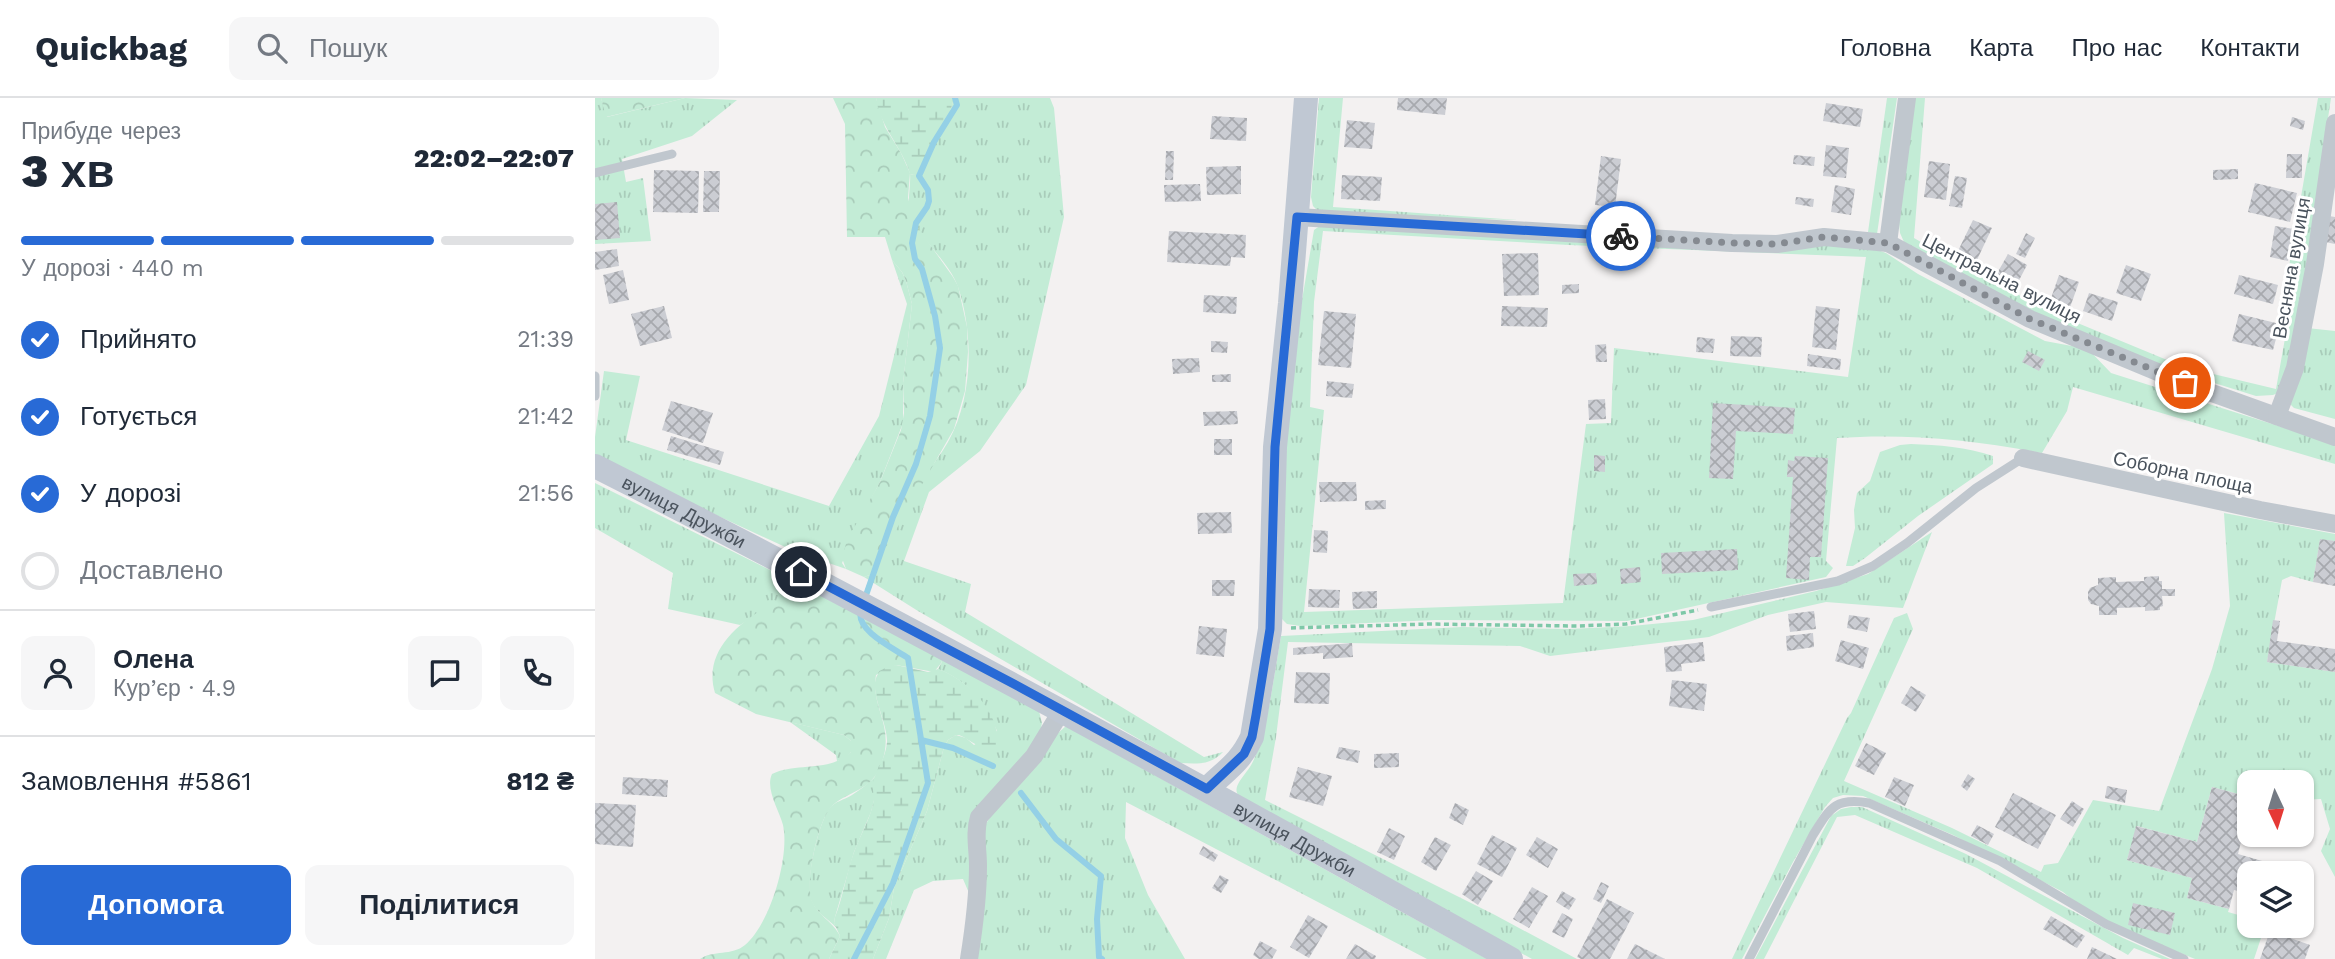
<!DOCTYPE html>
<html lang="uk">
<meta charset="utf-8">
<style>
body{margin:0;font-family:"Work Sans",sans-serif;background:#f6f6f7;color:#1f2937;height:100vh;display:flex;flex-direction:column;font-size:26px;white-space:nowrap}
*{box-sizing:border-box;margin:0}
p{font-size:23px;color:#747a83}
.icon{flex:none;width:38px;height:38px;fill:none;stroke:currentColor;stroke-width:2;stroke-linecap:round;stroke-linejoin:round}
.map{position:relative;flex:1;overflow:hidden}
.drawer{display:flex;flex-direction:column;background:#fff;width:595px}
.drawer>*{flex:none}
.needle{width:46px;rotate:176deg}
.buttons{position:absolute;left:1642px;top:672px;display:grid;gap:14px}
.buttons a{display:grid;place-items:center;width:77px;height:77px;border-radius:14px;background:#fff;box-shadow:0 2px 5px #0004;font-size:35px}
.pin{position:absolute;display:grid;place-items:center;width:60px;height:60px;color:#fff;margin:-30px;border:4px solid #fff;border-radius:50%;box-shadow:0 2px 7px #0007}
.courier{position:absolute;display:grid;place-items:center;width:70px;height:70px;margin:-35px;border:5px solid #286ad6;border-radius:50%;background:#fff;color:#222;box-shadow:0 2px 9px #0007}
.head em{font-style:normal;font-weight:800}
.head div{display:flex;flex-direction:column-reverse}
.head{display:flex;align-items:center;justify-content:space-between;height:119px;padding:0 21px}
h1{font-size:46px;font-weight:800;line-height:52px}
.bar{display:grid;grid-template-columns:repeat(4,1fr);gap:10px 7px;align-content:center;height:84px;padding:0 21px}
.bar i{height:9px;border-radius:5px;background:#e0e1e3}
.bar .active{background:#286ad6}
.bar p{grid-column:span 4}
.line{display:flex;align-items:center;gap:18px;padding:0 21px;border-top:2px solid #e0e1e3}
.line div{flex:1}
.round{display:grid;place-items:center;flex:none;width:74px;height:74px;border-radius:14px;background:#f6f6f7}
ol{padding:0 21px;list-style:none}
li{display:flex;align-items:center;gap:21px;height:77px}
li p{margin-inline-start:auto}
li .icon{padding:7px;border-radius:50%;background:#286ad6;color:#fff;stroke-width:4}
li:last-child{color:#747a83}
li i{width:38px;height:38px;border:4px solid #e0e1e3;border-radius:50%}
.action{display:flex;gap:14px;margin-top:auto;padding:14px 21px}
.action a{flex:1;height:80px;border-radius:14px;background:#286ad6;color:#fff;font-size:28px;font-weight:800;line-height:80px;text-align:center}
.action a+a{background:#f6f6f7;color:#1f2937}
header{display:flex;align-items:center;gap:42px;box-sizing:border-box;height:98px;padding:0 35px;background:#fff;border-bottom:2px solid #e0e1e3}
header strong{font-size:33px}
nav{display:flex;gap:38px;margin-inline-start:auto;font-size:24px}
.search{width:490px;height:63px;background:#f6f6f7;display:flex;align-items:center;gap:18px;box-sizing:border-box;padding:0 24px;border-radius:14px;color:#747a83;font-size:26px}
main{display:flex;flex:1;min-height:0}
.map>svg:first-child{display:block}
.grass{fill:url(#grass-tufts);fill-rule:evenodd}
.forest{fill:url(#forest-crowns)}
.wetland{fill:url(#wetland-marsh)}
.lines{fill:none;stroke-linecap:round;stroke-linejoin:round}
.stream{stroke:#94d0e6;stroke-width:6}
.building{fill:url(#building-cross-hatch)}
.path{stroke:#7ec8a8;stroke-width:3.5;stroke-dasharray:5 3.5;stroke-linecap:butt}
.lane{stroke:#c0c7ce;stroke-width:9}
.street{stroke:#c0c7ce;stroke-width:18}
.secondary{stroke:#c0c8d3;stroke-width:24}
.done{stroke:#858a91;stroke-width:7;stroke-dasharray:0 12.6}
.route{stroke:#286ad6;stroke-width:9}
.labels{text-anchor:middle;stroke-width:6;stroke-linejoin:round;paint-order:stroke}
.street-label{font-size:19px;fill:#4a535d;stroke:#fff}
</style>
<header>
<strong>Quickbag</strong>
<div class="search"><svg class="icon" aria-label="search" viewBox="0 0 24 24"><circle cx="10" cy="10" r="6"/><path d="M15 15l6 6"/></svg>Пошук</div>
<nav><a>Головна</a><a>Карта</a><a>Про нас</a><a>Контакти</a></nav>
</header>
<main>
<section class="drawer">
<div class="head"><div><h1>3 хв</h1><p>Прибуде через</p></div><em>22:02–22:07</em></div>
<div class="bar"><i class="active"></i><i class="active"></i><i class="active"></i><i></i><p>У дорозі · 440 m</p></div>
<ol>
<li><svg class="icon" aria-label="check" viewBox="0 0 24 24"><path d="M5 12l5 5 9-10"/></svg>Прийнято<p>21:39</p></li>
<li><svg class="icon" aria-label="check" viewBox="0 0 24 24"><path d="M5 12l5 5 9-10"/></svg>Готується<p>21:42</p></li>
<li><svg class="icon" aria-label="check" viewBox="0 0 24 24"><path d="M5 12l5 5 9-10"/></svg>У дорозі<p>21:56</p></li>
<li><i></i>Доставлено</li>
</ol>
<div class="line" style="height:126px"><a class="round"><svg class="icon" aria-label="person" viewBox="0 0 24 24"><circle cx="12" cy="8" r="4"/><path d="M4 21q1-7 8-7t8 7"/></svg></a><div><b>Олена</b><p>Кур’єр · 4.9</p></div><a class="round"><svg class="icon" aria-label="chat" viewBox="0 0 24 24"><path d="M4 5h16v11H9l-5 4z"/></svg></a><a class="round"><svg class="icon" aria-label="phone" viewBox="0 0 24 24"><path d="M5 4h4l2 5-3 2q2 4 5 5l2-3 5 2v4C11 20 4 13 5 4z"/></svg></a></div>
<div class="line" style="height:91px"><div>Замовлення #5861</div><b>812 ₴</b></div>
<div class="action"><a>Допомога</a><a>Поділитися</a></div>
</section>
<div class="map">
<svg width="1740" height="861" viewBox="0 0 1740 861">
<defs>
<pattern id="grass-tufts" width="24" height="20" patternUnits="userSpaceOnUse" patternTransform="scale(1.75)"><rect width="24" height="20" fill="#c3ecd6"/><path d="M3 7l-1-3M5 7V3M7 7l1-3M15 17l-1-3M17 17v-4M19 17l1-3" fill="none" stroke="#a9ccba"/></pattern>
<pattern id="forest-crowns" width="20" height="18" patternUnits="userSpaceOnUse" patternTransform="scale(1.75)"><rect width="20" height="18" fill="#c3ecd6"/><path d="M2 6a3 3 0 1 1 6 0M12 15a3 3 0 1 1 6 0" fill="none" stroke="#a9ccba"/></pattern>
<pattern id="wetland-marsh" width="20" height="14" patternUnits="userSpaceOnUse" patternTransform="scale(1.75)"><rect width="20" height="14" fill="#c3ecd6"/><path d="M1 5h8M5 5V1M11 12h8M15 12V8" fill="none" stroke="#a9ccba"/></pattern>
<pattern id="building-cross-hatch" width="8" height="8" patternUnits="userSpaceOnUse" patternTransform="scale(1.75)"><rect width="8" height="8" fill="#cbcdd3"/><path d="M0 0l8 8M0 8l8-8" fill="none" stroke="#a7a9ae"/></pattern>
</defs>
<rect width="100%" height="100%" fill="#f3f1f1"/>
<g class="grass">
<polygon points="0,0 6,0 12,19 90,0 142,2 97,38 27,61 31,84 48,80 56,143 0,146"/>
<path d="M359,0H455L459,10L469,119L431,287L385,353L334,394L309,463L376,486L370,514L609,659L628,654C616,667 603,666 585,665L323,513L269,479L275,477C292,446 308,414 326,384C335,370 345,358 353,344C378,300 379,236 363,189C353,161 324,143 315,113C312,101 316,89 315,76L319,77L354,18Z"/>
<polygon points="724,0 748,0 738,109 923,122 827,120 724,114 718,108 716,99"/>
<polygon points="1292,0 1302,0 1282,136 1273,134"/>
<polygon points="1320,0 1330,0 1319,140 1388,180 1485,226 1589,269 1681,291 1694,218 1686,215 1723,0 1736,0 1697,264 1685,294 1678,297 1661,298 1565,268 1446,219 1309,144 1305,135 1304,124"/>
<path d="M726,127L1264,145L1291,155L1323,176L1450,243L1493,251L1516,275L1740,346V366L1478,289L1472,313L1447,355C1379,342 1311,335 1242,340L1231,463L1238,470L1231,479L1032,523L841,522L705,528L692,526L687,521L691,328L707,202L719,132ZM728,133L974,147L1271,159L1253,279L1019,250L1016,325L991,326L968,505L709,514L729,312L715,309L719,204Z"/>
<polygon points="297,162 307,174 311,183 317,206 308,285 308,325 285,384 269,414 247,465 251,471 199,453 0,361 0,339 9,273 45,278 31,342 234,408 284,318 312,206"/>
<polygon points="1712,230 1740,233 1740,321 1699,310 1693,304"/>
<path d="M1316,346C1343,347 1372,349 1398,358V366L1323,418L1270,460L1258,468H1251L1260,430L1259,412L1262,395L1275,383L1285,354L1305,347Z"/>
<polygon points="0,385 219,494 207,492 197,496 145,527 73,511 78,475 0,430"/>
<polygon points="1629,415 1740,436 1740,443 1725,442 1718,484 1696,478 1687,482 1672,564 1740,574 1740,779 1726,753 1735,731 1726,701 1706,702 1706,684 1654,684 1654,699 1617,689 1602,744 1542,728 1532,762 1597,780 1592,800 1634,811 1633,814 1654,820 1654,828 1670,828 1659,861 1600,861 1524,830 1479,803 1468,794 1358,737 1268,698 1248,697 1238,700 1230,709 1198,764 1147,861 1137,861 1252,620 1256,615 1299,520 1312,515 1318,531 1249,683 1357,730 1446,774 1449,767 1463,765 1498,702 1564,713 1617,571 1635,508"/>
<path d="M1337,434L1308,510L1231,504L1173,517L1114,539L955,558L925,548L693,544L681,639L670,702L900,817L982,861H937L650,703C634,694 644,684 652,673C657,667 659,661 662,654C675,617 679,576 686,538L867,529L974,531L1037,528L1098,522L1221,493L1273,476Z"/>
<path d="M343,558L443,609L447,625L444,639L391,702L377,802L368,781L338,783L319,792L291,861H278L294,820L299,790L332,713L349,649L353,642L361,637L371,640L379,647L402,633C391,605 372,582 343,571L347,564Z"/>
<polygon points="195,624 249,637 256,643 256,654 250,661 242,663 241,657"/>
<polygon points="471,628 892,861 832,861 531,704 530,740 553,797 590,861 379,861 389,729 405,703 463,635"/>
<path d="M279,680V702L276,714L259,754L240,819L239,825L242,830C233,821 220,814 216,802C210,783 223,727 234,711C240,703 249,702 257,697C265,692 272,686 279,680Z"/>
<polygon points="1256,709 1267,709 1371,756 1528,840 1575,861 1567,861 1539,850 1533,857 1382,770 1260,717 1242,719 1169,861 1160,861 1236,718 1246,711"/>
</g>
<g class="forest">
<polygon points="6,0 90,0 11,19"/>
<polygon points="238,0 281,0 290,29 306,55 315,75 313,100 321,127 358,179 363,188 372,229 373,254 370,293 359,331 275,477 269,479 251,471 247,460 252,442 285,384 306,332 309,315 308,285 317,206 311,183 307,174 297,162 290,139 252,139 250,26"/>
<path d="M207,492L219,494L343,558L347,564L339,574L301,567L281,577C275,610 301,628 286,667C276,693 254,693 238,707C223,720 211,782 216,800C220,816 238,823 245,838L234,861H105C118,852 137,858 150,847C175,826 195,759 188,727C184,712 170,691 177,676C202,664 234,675 256,654V643L249,637L161,616L120,595C104,542 167,508 207,492Z"/>
</g>
<g class="wetland">
<path d="M281,0H359L354,18L328,71L319,77L315,76C307,49 285,29 281,0Z"/>
<path d="M301,567L333,574L343,571C375,583 406,615 403,651C388,655 378,643 364,637H361L353,642L349,649L332,713L299,790L294,820L278,861H234L245,838L239,825L240,819C248,799 251,777 258,757C264,739 274,724 278,706C280,697 276,688 279,680C284,668 291,658 292,644C293,618 259,573 301,567Z"/>
</g>
<g class="lines">
<g class="stream">
<polyline points="269,503 298,419 321,366 335,318 345,250 340,218 327,171 320,161 317,145 321,125 332,109 334,103 333,92 324,78 339,44 362,7 360,0"/>
<polyline points="326,642 358,650 398,668"/>
<polyline points="426,695 461,741 506,778 502,821 504,859 507,861"/>
<path d="M259,861L298,785L333,685L313,560C298,550 260,532 266,513"/>
</g>
</g>
<g class="building">
<polygon points="803,0 852,0 850,17 802,12"/>
<polygon points="1231,5 1268,11 1265,29 1228,23"/>
<polygon points="617,18 652,20 651,43 615,41"/>
<polygon points="1697,19 1710,23 1708,32 1695,28"/>
<polygon points="752,22 780,25 777,51 749,49"/>
<polygon points="1231,47 1254,50 1251,80 1228,78"/>
<polygon points="571,53 579,53 578,82 570,82"/>
<polygon points="1692,56 1707,56 1707,80 1691,80"/>
<polygon points="1199,57 1220,59 1219,68 1198,66"/>
<polygon points="1006,58 1026,61 1020,109 1000,107"/>
<polygon points="1334,63 1355,66 1351,102 1329,99"/>
<polygon points="646,68 646,96 612,97 611,69"/>
<polygon points="1643,71 1643,81 1618,82 1618,72"/>
<polygon points="59,72 104,73 103,115 58,114"/>
<polygon points="109,73 125,73 124,114 108,114"/>
<polygon points="747,77 787,79 785,103 746,101"/>
<polygon points="1360,78 1372,80 1367,110 1354,108"/>
<polygon points="1660,85 1702,95 1695,124 1653,114"/>
<polygon points="605,86 606,103 570,104 569,87"/>
<polygon points="1240,87 1260,91 1256,117 1236,114"/>
<polygon points="1201,99 1219,101 1218,109 1200,106"/>
<polygon points="22,104 25,140 0,142 0,106"/>
<polygon points="1028,109 1044,109 1044,127 1027,127"/>
<polygon points="1734,118 1740,119 1740,146 1730,144"/>
<polygon points="1378,122 1397,130 1381,164 1362,155"/>
<polygon points="1680,128 1699,131 1693,163 1675,159"/>
<polygon points="574,133 651,137 650,160 636,159 635,168 572,164"/>
<polygon points="1431,135 1440,140 1430,160 1421,156"/>
<polygon points="22,151 24,168 0,172 0,154"/>
<polygon points="943,155 944,197 909,198 907,156"/>
<polygon points="1413,156 1432,167 1420,190 1400,179"/>
<polygon points="1531,167 1556,176 1546,203 1521,195"/>
<polygon points="28,172 34,202 14,206 8,177"/>
<polygon points="1464,177 1484,184 1473,215 1453,209"/>
<polygon points="1644,177 1683,187 1678,206 1639,196"/>
<polygon points="984,186 984,195 967,196 967,187"/>
<polygon points="1494,195 1523,204 1517,223 1488,213"/>
<polygon points="609,197 642,199 641,216 608,214"/>
<polygon points="69,208 77,240 45,248 36,216"/>
<polygon points="907,208 953,210 952,229 906,228"/>
<polygon points="1221,208 1245,211 1241,252 1217,249"/>
<polygon points="729,213 761,216 756,270 723,267"/>
<polygon points="1644,216 1685,226 1678,252 1637,243"/>
<polygon points="1136,238 1167,239 1166,259 1135,258"/>
<polygon points="1102,239 1120,241 1118,255 1101,254"/>
<polygon points="616,243 633,244 632,255 616,254"/>
<polygon points="1011,246 1012,264 1001,264 1000,247"/>
<polygon points="1433,253 1450,262 1444,273 1427,264"/>
<polygon points="1213,256 1246,261 1245,272 1212,268"/>
<polygon points="604,260 605,274 578,276 577,261"/>
<polygon points="636,276 636,284 617,284 617,277"/>
<polygon points="732,283 759,286 757,300 731,298"/>
<polygon points="1010,301 1011,321 994,322 993,302"/>
<polygon points="76,303 118,315 108,345 67,332"/>
<polygon points="1118,305 1200,310 1198,336 1141,333 1138,381 1114,380"/>
<polygon points="642,313 643,326 609,328 608,314"/>
<polygon points="76,338 129,354 125,367 72,352"/>
<rect x="619" y="341" width="18" height="16"/>
<polygon points="999,357 1010,358 1010,374 999,373"/>
<polygon points="1200,358 1233,360 1226,459 1215,459 1214,482 1191,480 1198,379 1192,379 1193,362 1199,363"/>
<polygon points="724,384 761,384 762,403 725,404"/>
<polygon points="791,402 791,411 770,412 770,403"/>
<polygon points="636,414 637,435 603,436 602,415"/>
<polygon points="719,432 733,433 732,455 718,454"/>
<polygon points="1725,441 1740,443 1740,488 1718,484"/>
<polygon points="1142,451 1143,472 1067,476 1066,455"/>
<polygon points="1045,469 1046,484 1026,486 1025,471"/>
<polygon points="1001,475 1002,486 979,488 978,476"/>
<polygon points="1564,478 1564,483 1567,483 1567,491 1580,491 1580,498 1567,498 1568,508 1565,509 1565,512 1550,513 1550,509 1522,510 1522,517 1504,517 1504,508 1496,506 1493,502 1493,494 1495,490 1503,487 1503,480 1521,479 1521,484 1549,483 1549,479"/>
<polygon points="617,482 640,482 639,498 617,498"/>
<polygon points="714,491 745,492 744,510 713,509"/>
<polygon points="782,493 782,510 758,511 757,494"/>
<polygon points="1219,513 1221,531 1195,534 1193,516"/>
<polygon points="1254,517 1275,520 1272,534 1252,530"/>
<polygon points="1678,522 1685,523 1682,543 1740,551 1740,574 1672,564"/>
<polygon points="604,528 632,531 629,559 601,556"/>
<polygon points="1218,535 1219,549 1192,553 1191,538"/>
<polygon points="1246,542 1274,550 1268,571 1240,563"/>
<polygon points="1108,544 1110,563 1086,566 1087,573 1071,574 1069,549"/>
<polygon points="757,545 758,559 728,561 728,555 698,557 698,550"/>
<polygon points="701,574 735,575 734,606 699,605"/>
<polygon points="1077,582 1112,586 1109,613 1074,608"/>
<polygon points="1316,588 1331,597 1321,614 1306,605"/>
<polygon points="1271,645 1291,655 1279,677 1260,668"/>
<polygon points="744,649 765,653 763,665 741,660"/>
<polygon points="804,655 804,669 779,670 779,656"/>
<polygon points="703,669 737,678 728,708 694,699"/>
<polygon points="1373,676 1380,681 1372,693 1366,688"/>
<polygon points="28,679 73,682 72,699 27,696"/>
<polygon points="1299,679 1319,687 1310,708 1290,699"/>
<polygon points="1512,688 1532,692 1530,705 1510,700"/>
<polygon points="1617,689 1654,699 1654,725 1651,724 1643,756 1698,772 1698,775 1654,775 1654,796 1639,792 1634,811 1592,800 1597,780 1532,762 1541,728 1602,744"/>
<polygon points="1418,695 1461,717 1443,751 1400,729"/>
<polygon points="1477,703 1489,711 1478,729 1465,721"/>
<polygon points="0,705 41,707 38,749 0,746"/>
<polygon points="860,705 874,712 868,727 854,720"/>
<polygon points="1382,727 1399,736 1393,747 1376,738"/>
<polygon points="794,730 810,738 799,762 782,754"/>
<polygon points="897,737 922,750 907,779 882,766"/>
<polygon points="840,739 856,747 841,773 826,764"/>
<polygon points="942,739 963,751 953,770 931,757"/>
<polygon points="608,748 623,757 619,764 604,756"/>
<polygon points="881,773 898,783 883,807 867,796"/>
<polygon points="625,777 634,782 626,795 617,790"/>
<polygon points="1006,784 1014,788 1006,805 998,801"/>
<polygon points="937,789 953,798 934,830 918,821"/>
<polygon points="967,793 981,801 974,812 961,804"/>
<polygon points="1012,801 1039,815 1015,861 986,861 982,859"/>
<polygon points="1538,805 1580,815 1575,837 1533,827"/>
<polygon points="967,815 978,821 969,840 957,834"/>
<polygon points="713,817 733,828 714,860 695,849"/>
<polygon points="1456,818 1490,838 1482,850 1448,831"/>
<polygon points="1675,833 1715,847 1710,861 1665,861"/>
<polygon points="665,843 682,852 677,861 664,861 658,857"/>
<polygon points="760,846 781,858 780,861 751,861"/>
<polygon points="1040,846 1070,861 1032,861"/>
<polygon points="1497,849 1522,861 1492,861"/>
</g>
<g class="lines">
<polyline class="path" points="696,530 834,526 982,528 1031,526 1103,512"/>
<g class="lane">
<polyline points="0,75 77,56"/>
<polyline points="0,278 0,298"/>
<polyline points="1116,509 1243,483 1278,468 1312,445 1381,390 1428,360"/>
<path d="M1154,861L1218,737C1235,710 1240,699 1274,705L1405,763L1511,826L1589,861"/>
</g>
<g class="street">
<polyline points="702,119 1137,145 1182,146 1229,139 1293,145 1435,221 1589,285 1740,339"/>
<polyline points="1293,145 1312,0"/>
<polyline points="1682,318 1700,270 1720,166 1740,25"/>
<polyline points="1428,360 1665,412 1740,426"/>
<path d="M374,861C379,830 383,800 383,768C383,751 379,735 384,719L439,658L467,612"/>
</g>
<g class="secondary">
<path id="s1" d="M0,368C310,525 613,692 916,861"/>
<path d="M612,691C631,672 645,665 657,639L675,531L680,349L695,205L711,0"/>
</g>
</g>
<g class="lines">
<polyline class="done" points="1026,138 1137,145 1182,146 1228,139 1293,145 1435,221 1590,285"/>
<polyline class="route" points="206,474 419,586 612,691 649,656 657,639 661,617 675,531 680,349 702,119 1026,138"/>
</g>
<g class="labels">
<g class="street-label">
<text transform="translate(1696 170) rotate(-80)" y="7">Весняна вулиця</text>
<text transform="translate(1407 180) rotate(27)" y="7">Центральна вулиця</text>
<text transform="translate(1588 374) rotate(12)" y="7">Соборна площа</text>
<text dy="7" stroke="none"><textPath href="#s1" startOffset="100">вулиця Дружби</textPath></text>
<text dy="7" stroke="none"><textPath href="#s1" startOffset="793">вулиця Дружби</textPath></text>
</g>
</g>
</svg>
<div class="buttons">
<a><svg class="needle" viewBox="-14 -14 28 28"><path d="M0-13l5 13h-10z" fill="#e53935"/><path d="M0 13l5-13h-10z" fill="#747a83"/></svg></a>
<a><svg class="icon" aria-label="layers" viewBox="0 0 24 24"><path d="M12 4l9 5-9 5-9-5zM3 14l9 5 9-5"/></svg></a>
</div>
<div class="pin" style="left:1590px;top:285px;background:#ea580c"><svg class="icon" aria-label="bag" viewBox="0 0 24 24"><path d="M5 8h14l-1 12H6zM9 8a3 3 0 0 1 6 0"/></svg></div>
<div class="pin" style="left:206px;top:474px;background:#1f2937"><svg class="icon" aria-label="home" viewBox="0 0 24 24"><path d="M3 11l9-7 9 7M6 9v11h12V9"/></svg></div>
<div class="courier" style="left:1026px;top:138px"><svg class="icon" aria-label="bike" viewBox="0 0 24 24"><circle cx="6" cy="16" r="4"/><circle cx="18" cy="16" r="4"/><path d="M6 16l4-8h5l3 8M10 8l3 8H6M13 5h3"/></svg></div>
</div>
</main>
